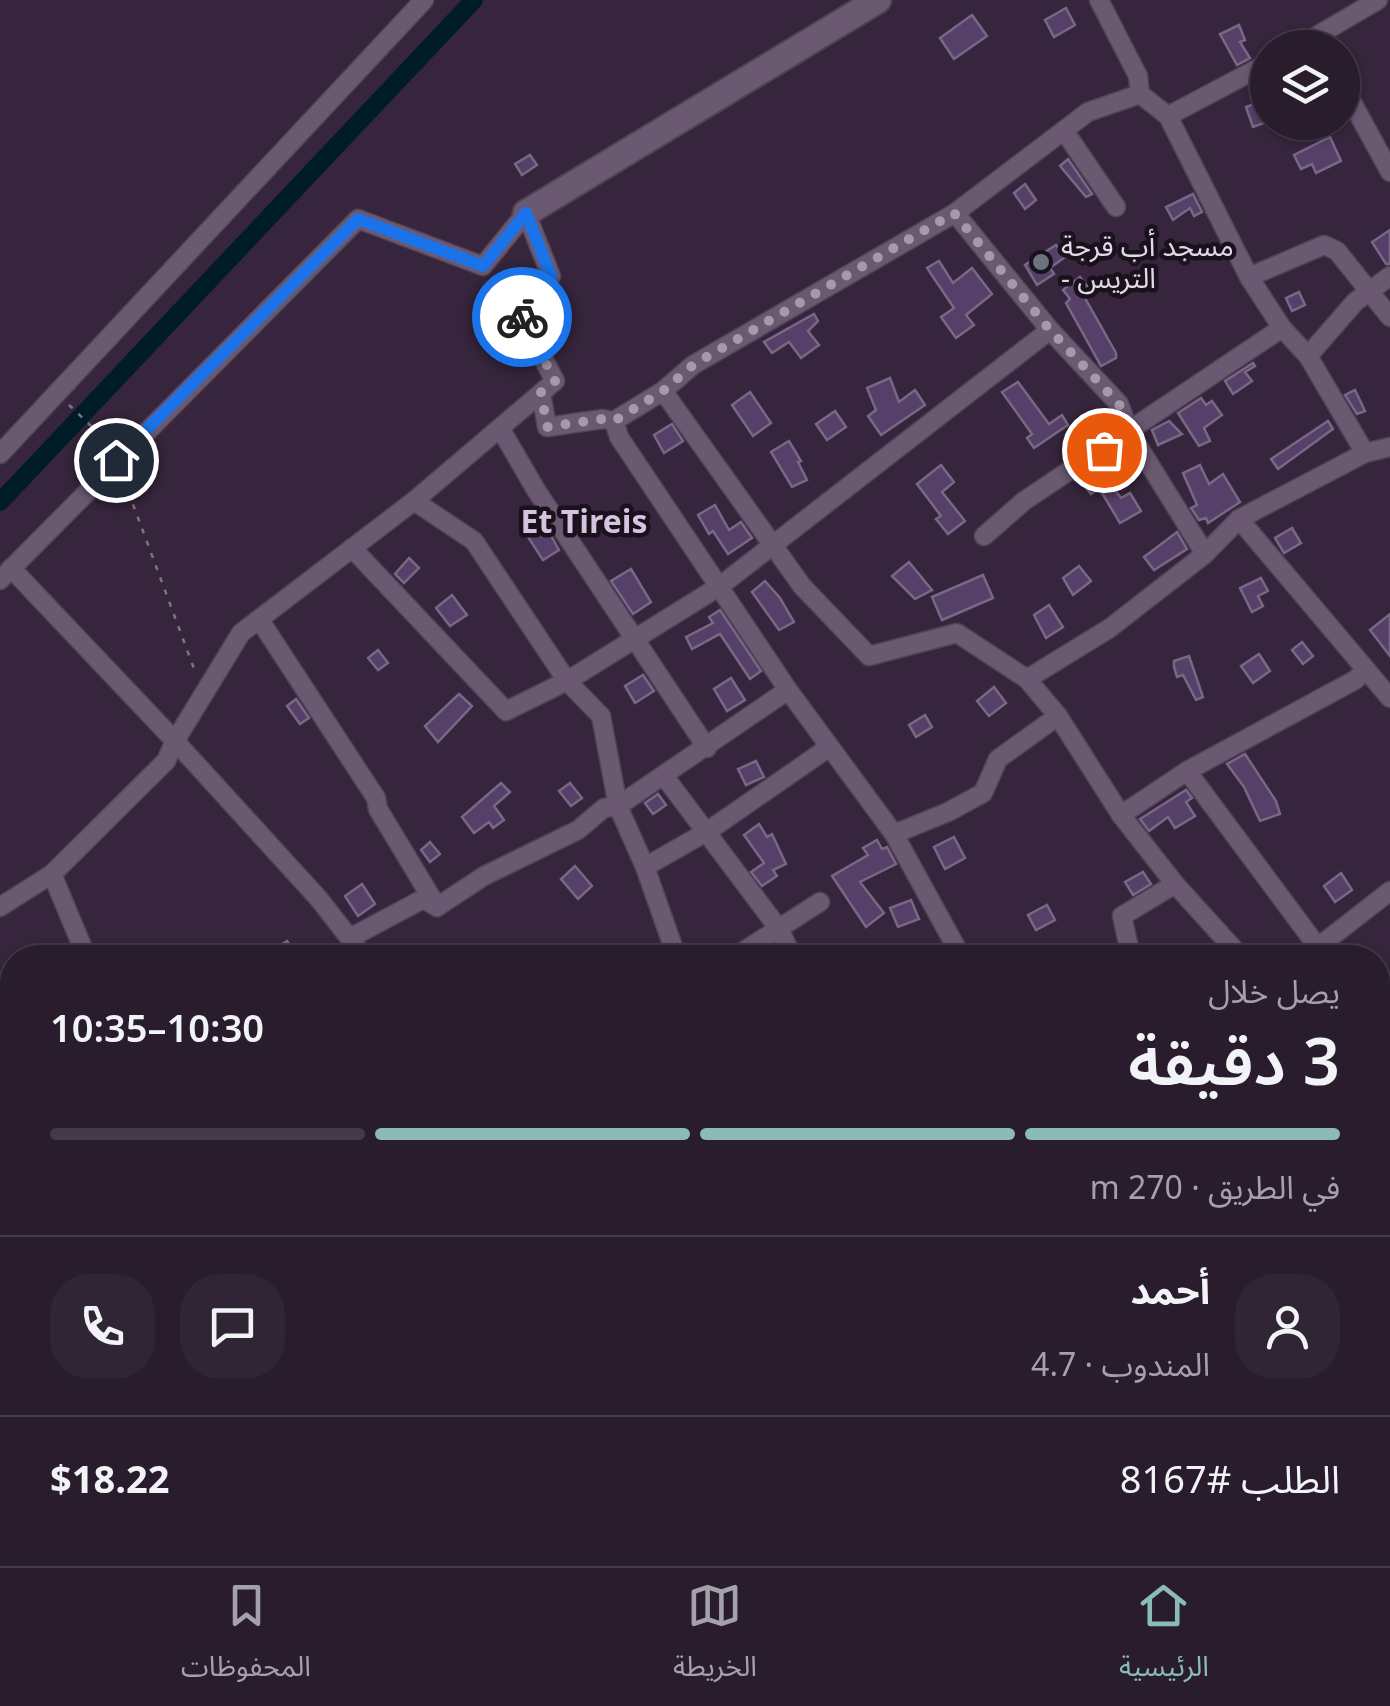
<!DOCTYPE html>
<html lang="ar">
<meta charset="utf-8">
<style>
body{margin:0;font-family:Georgia,"Noto Sans Arabic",serif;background:#302535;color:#f1f3f6;direction:rtl;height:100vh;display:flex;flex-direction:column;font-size:38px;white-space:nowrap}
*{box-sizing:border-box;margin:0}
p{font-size:32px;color:#a5a1aa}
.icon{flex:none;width:55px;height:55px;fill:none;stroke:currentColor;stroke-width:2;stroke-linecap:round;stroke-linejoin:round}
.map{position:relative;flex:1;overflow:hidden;direction:ltr}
.details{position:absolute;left:0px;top:945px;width:1390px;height:622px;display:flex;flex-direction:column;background:#281c2d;border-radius:40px 40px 0 0;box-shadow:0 2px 8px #0004,0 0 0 2px #443a49;direction:rtl}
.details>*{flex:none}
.fabs{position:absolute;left:1250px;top:30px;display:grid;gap:20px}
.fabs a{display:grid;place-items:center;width:110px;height:110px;border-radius:50%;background:#281c2d;box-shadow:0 2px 8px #0004,0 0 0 2px #443a49;font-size:50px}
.pin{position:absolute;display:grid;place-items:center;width:85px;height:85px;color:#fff;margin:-42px;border:5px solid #fff;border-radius:50%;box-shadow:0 2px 10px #0007}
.courier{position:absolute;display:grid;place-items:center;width:100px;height:100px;margin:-50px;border:8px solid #1a73e8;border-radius:50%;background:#fff;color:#222;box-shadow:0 2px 12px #0007}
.overview em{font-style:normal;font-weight:600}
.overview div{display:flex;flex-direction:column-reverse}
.overview{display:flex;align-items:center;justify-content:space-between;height:170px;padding:0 50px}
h1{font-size:65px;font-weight:600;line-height:75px}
.bar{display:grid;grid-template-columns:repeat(4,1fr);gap:15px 10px;align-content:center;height:120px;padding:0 50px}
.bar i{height:12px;border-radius:8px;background:#443a49}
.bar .selected{background:#8bbbb9}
.bar p{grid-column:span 4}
.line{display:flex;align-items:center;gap:25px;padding:0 50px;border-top:2px solid #443a49}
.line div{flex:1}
.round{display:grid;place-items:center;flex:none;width:105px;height:105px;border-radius:40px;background:#302535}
.dock{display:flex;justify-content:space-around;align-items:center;height:140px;border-top:2px solid #443a49;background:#281c2d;font-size:28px;color:#a5a1aa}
.dock a{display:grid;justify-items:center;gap:5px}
.dock .selected{color:#8bbbb9}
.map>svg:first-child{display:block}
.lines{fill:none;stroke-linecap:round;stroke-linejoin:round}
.canal{stroke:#001d27;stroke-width:18}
.building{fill:#563f68;stroke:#776884;stroke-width:2.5}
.street-casing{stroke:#504356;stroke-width:21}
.secondary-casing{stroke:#504356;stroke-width:29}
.path{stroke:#817386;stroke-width:2.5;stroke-dasharray:5 8;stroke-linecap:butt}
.street{stroke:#6b5972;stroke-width:18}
.secondary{stroke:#6b5972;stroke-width:25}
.done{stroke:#a699ab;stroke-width:10;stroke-dasharray:0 18}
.route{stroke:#1a73e8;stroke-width:12}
.worship-dot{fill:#6b7280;stroke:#19121c;stroke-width:4}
.labels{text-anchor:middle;stroke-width:9;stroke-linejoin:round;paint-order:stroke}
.poi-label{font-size:28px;fill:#e3d8e7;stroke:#19121c;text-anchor:start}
.quarter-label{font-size:32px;font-weight:bold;fill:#d7c3e0;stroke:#19121c}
</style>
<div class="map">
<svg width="1390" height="1566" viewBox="0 0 1390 1566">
<rect width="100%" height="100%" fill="#36253c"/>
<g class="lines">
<polyline class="canal" points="0,502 474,0"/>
</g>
<g class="building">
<polygon points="1066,8 1075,25 1054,37 1045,20"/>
<polygon points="972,15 987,36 954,59 940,38"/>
<polygon points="1239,25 1245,40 1240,42 1250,58 1237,65 1220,34"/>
<polygon points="1260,102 1267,122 1253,127 1246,107"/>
<polygon points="1330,137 1341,161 1316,173 1312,164 1301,169 1294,155"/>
<polygon points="530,155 537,165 522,175 515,164"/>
<polygon points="1068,159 1092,194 1086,197 1060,166"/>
<polygon points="1025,184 1036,200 1025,209 1014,193"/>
<polygon points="1193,194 1202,212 1194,216 1190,208 1173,220 1166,207"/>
<polygon points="1390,230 1390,264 1386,264 1372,242"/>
<polygon points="1056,245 1065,257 1050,268 1054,274 1037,285 1025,265"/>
<polygon points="939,261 953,283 972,268 992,294 966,315 974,325 956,338 941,317 954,308 927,268"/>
<polygon points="1080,277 1092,292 1085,298 1116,353 1116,358 1101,366 1066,303 1070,299 1063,290"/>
<polygon points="1299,292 1305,305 1292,311 1286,298"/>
<polygon points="814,314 818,321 808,331 819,345 801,358 789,342 772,353 764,342"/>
<polygon points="1253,363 1255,366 1245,372 1252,381 1233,394 1225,381"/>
<polygon points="890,378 899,402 915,390 925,405 881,435 868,416 876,410 867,388"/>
<polygon points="1018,382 1049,424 1062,415 1068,425 1034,448 1027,438 1032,434 1002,392"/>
<polygon points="1355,390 1365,411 1357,414 1345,395"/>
<polygon points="750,392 771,423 753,436 732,405"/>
<polygon points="1201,398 1206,405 1212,401 1222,415 1204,428 1210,441 1199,446 1178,413"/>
<polygon points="835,411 846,427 827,440 816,424"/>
<polygon points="1169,421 1182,434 1158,445 1152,430"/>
<polygon points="1328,421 1333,429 1278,469 1271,459"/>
<polygon points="672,424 683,441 664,453 654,435"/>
<polygon points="789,441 801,461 798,462 807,480 792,487 771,452"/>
<polygon points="941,465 954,482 942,492 965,521 948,534 936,519 941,516 917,484"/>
<polygon points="1200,465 1209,484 1223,474 1240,502 1208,523 1206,518 1199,520 1191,508 1197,505 1183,473"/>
<polygon points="1097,467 1121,498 1130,493 1141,511 1120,523 1099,488 1091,494 1079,479"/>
<polygon points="715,505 729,530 741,522 752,538 728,554 713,531 709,534 698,515"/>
<polygon points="546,527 559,550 543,560 528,537"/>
<polygon points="1292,528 1301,543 1284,553 1275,538"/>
<polygon points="1177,532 1187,549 1154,570 1144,557"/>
<polygon points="409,558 419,568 404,583 395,574"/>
<polygon points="909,562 932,590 915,599 892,576"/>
<polygon points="1079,566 1091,581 1073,595 1063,578"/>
<polygon points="631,569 651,602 633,614 611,581"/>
<polygon points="983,575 993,598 942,620 932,597"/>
<polygon points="1261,578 1268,591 1258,596 1263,606 1252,612 1240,588"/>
<polygon points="765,581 780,598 794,622 779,630 752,592"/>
<polygon points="452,595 467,615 450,626 436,608"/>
<polygon points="1049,605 1063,627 1046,638 1034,615"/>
<polygon points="720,610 761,671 750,679 720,634 692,649 686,637 713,623 709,617"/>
<polygon points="1390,614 1390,656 1370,630"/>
<polygon points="1302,642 1313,656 1303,664 1292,650"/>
<polygon points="378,650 388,663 378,670 368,658"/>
<polygon points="1259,654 1270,671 1253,683 1241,666"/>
<polygon points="1189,656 1203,697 1196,700 1183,675 1177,677 1174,667 1174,661"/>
<polygon points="643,675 654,691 635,703 625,686"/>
<polygon points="731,678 745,700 727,711 714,689"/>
<polygon points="994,687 1006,703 989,716 977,701"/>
<polygon points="459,694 472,706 438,742 425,726"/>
<polygon points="296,699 309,718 300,724 287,706"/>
<polygon points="925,715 932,727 916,737 909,725"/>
<polygon points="1245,754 1276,801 1280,814 1260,821 1244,787 1227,764"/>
<polygon points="756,761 764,777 746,785 738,769"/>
<polygon points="501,783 510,792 494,806 504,820 493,828 489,822 474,833 462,817"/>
<polygon points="570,783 582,798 571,806 559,791"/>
<polygon points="1186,790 1192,798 1186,802 1195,816 1175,828 1168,817 1149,831 1140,819"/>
<polygon points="658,794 666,805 653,814 645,803"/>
<polygon points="759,824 767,837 772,834 786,864 773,870 777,876 762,886 751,872 764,863 744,835"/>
<polygon points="954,837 965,858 945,869 934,847"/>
<polygon points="877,840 882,849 887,847 896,864 860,882 884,913 866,927 832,876 868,855 863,848"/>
<polygon points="430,842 440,854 430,862 421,850"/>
<polygon points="575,866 592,886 578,899 561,879"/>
<polygon points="1143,872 1151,884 1133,895 1125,882"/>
<polygon points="1341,873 1352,890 1335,902 1324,886"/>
<polygon points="362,884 375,904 358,916 345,896"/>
<polygon points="911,900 919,919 898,927 890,908"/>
<polygon points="1047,905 1055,920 1036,930 1028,915"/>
<polygon points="287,941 298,958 262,958"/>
</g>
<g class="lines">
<defs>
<g id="street">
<polyline points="1099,0 1138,76 1140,94 1168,116 1249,277 1282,328 1308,356 1365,453"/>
<polyline points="1296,48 1378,0"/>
<polyline points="1342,84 1390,172"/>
<polyline points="1168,116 1268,63"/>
<polyline points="1065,132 1116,207"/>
<polyline points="955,213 1050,330 1119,404 1130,433 1205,554"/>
<polyline points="1249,277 1324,245 1337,251 1390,317"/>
<polyline points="1308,356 1355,302 1390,276"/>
<polyline points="663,391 802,586 869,656 957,633 1027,679 1058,716 1121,815 1175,884 1242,958"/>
<polyline points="541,393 547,427 603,419 614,421 663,391 693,365 955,213 1088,112 1140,94"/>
<polyline points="614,421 619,437 788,690 894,834 962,958"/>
<polyline points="500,428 536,490 707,748"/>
<polyline points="0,454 424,0"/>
<polyline points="1239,519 1390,698"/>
<polyline points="984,536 1024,501 1282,328"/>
<polyline points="352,548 506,711 567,681 720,586 1050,330"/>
<polyline points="0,580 358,219 483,266 526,213 551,276 520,315 555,381 414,501"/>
<polyline points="259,619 376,798 378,809 437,907"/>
<polyline points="1027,679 1110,628 1205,554 1239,519 1365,453 1390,447"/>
<polyline points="1187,771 1317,946"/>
<polyline points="664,776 779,929 793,958"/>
<polyline points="1121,815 1187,771 1355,680 1366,670"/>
<polyline points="894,834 948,812 983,793 998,759 1058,716"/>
<polyline points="645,867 708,831 828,748"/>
<polyline points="52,874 87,958"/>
<polyline points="0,907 52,874 166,761 175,741 11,568"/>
<polyline points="350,938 423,899 437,907 484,876 578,830 604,808 618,806 788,690"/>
<polyline points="365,958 319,899 175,741 241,633 414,501 474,541 567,681 601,716 618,806 645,867 677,958"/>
<polyline points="733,958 820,902"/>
<polyline points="1138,958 1130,952 1122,916 1175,884"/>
<polyline points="1304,958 1390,891"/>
<polyline points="1378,1111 1390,1103"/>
<polyline points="1378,1142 1390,1161"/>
<polyline points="0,1218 12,1234"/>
<polyline points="0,1318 12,1308"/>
<polyline points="1378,1355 1390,1348"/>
<polyline points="0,1535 12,1550"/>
<polyline points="392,1555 398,1566"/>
<polyline points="827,1555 835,1566"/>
<polyline points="1103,1555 1110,1566"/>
<polyline points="1321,1555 1329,1566"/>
<polyline points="126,1566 140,1555"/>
<polyline points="1030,1566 1047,1555"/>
</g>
<polyline id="secondary" points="526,213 878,0"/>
</defs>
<use href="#street" class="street-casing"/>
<use href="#secondary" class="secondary-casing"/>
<g class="path">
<polyline points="69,405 111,445"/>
<polyline points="124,480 196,674"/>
</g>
<use href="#street" class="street"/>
<use href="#secondary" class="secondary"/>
</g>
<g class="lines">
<polyline class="done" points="522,317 555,381 541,392 547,427 602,419 614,421 663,391 693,365 954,213 1050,330 1119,404 1130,433 1104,450"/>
<polyline class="route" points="116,460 358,219 483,266 526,213 551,276 520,315 522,317"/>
</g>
<circle class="worship-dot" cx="1041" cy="262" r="10"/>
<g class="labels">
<g class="poi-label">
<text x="1061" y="256">مسجد أب قرجة<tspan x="1061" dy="32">- التريس</tspan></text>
</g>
<g class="quarter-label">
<text x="584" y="533">Et Tireis</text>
</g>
</g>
</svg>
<div class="fabs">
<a><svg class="icon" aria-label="layers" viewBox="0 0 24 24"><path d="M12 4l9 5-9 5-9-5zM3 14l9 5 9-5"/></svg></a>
</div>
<div class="pin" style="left:1104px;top:450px;background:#ea580c"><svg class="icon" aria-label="bag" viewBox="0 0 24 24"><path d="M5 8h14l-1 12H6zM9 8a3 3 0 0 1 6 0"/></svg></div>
<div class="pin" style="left:116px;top:460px;background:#1f2937"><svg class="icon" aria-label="home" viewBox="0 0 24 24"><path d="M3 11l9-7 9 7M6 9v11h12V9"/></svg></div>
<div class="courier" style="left:522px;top:317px"><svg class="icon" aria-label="bike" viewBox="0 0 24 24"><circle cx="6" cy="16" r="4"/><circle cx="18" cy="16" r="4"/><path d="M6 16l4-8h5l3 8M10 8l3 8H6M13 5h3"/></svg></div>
<section class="details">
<div class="overview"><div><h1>3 دقيقة</h1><p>يصل خلال</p></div><em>10:30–10:35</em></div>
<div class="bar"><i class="selected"></i><i class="selected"></i><i class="selected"></i><i></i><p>في الطريق · 270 m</p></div>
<div class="line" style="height:180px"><a class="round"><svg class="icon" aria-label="person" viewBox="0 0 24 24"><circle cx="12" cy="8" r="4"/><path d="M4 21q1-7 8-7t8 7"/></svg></a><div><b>أحمد</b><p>المندوب · 4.7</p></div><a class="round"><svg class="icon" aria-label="chat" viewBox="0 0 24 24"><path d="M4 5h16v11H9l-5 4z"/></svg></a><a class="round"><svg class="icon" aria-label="phone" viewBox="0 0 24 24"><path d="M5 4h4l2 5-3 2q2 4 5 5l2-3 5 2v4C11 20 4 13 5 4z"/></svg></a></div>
<div class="line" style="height:130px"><div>الطلب #8167</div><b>$18.22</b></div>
</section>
</div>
<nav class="dock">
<a class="selected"><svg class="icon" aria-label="home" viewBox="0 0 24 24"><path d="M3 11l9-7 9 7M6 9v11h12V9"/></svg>الرئيسية</a>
<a><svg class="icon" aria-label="map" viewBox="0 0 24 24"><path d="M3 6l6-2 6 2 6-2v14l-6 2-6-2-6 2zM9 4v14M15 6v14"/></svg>الخريطة</a>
<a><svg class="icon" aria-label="saved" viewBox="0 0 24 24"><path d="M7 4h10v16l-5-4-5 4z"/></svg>المحفوظات</a>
</nav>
